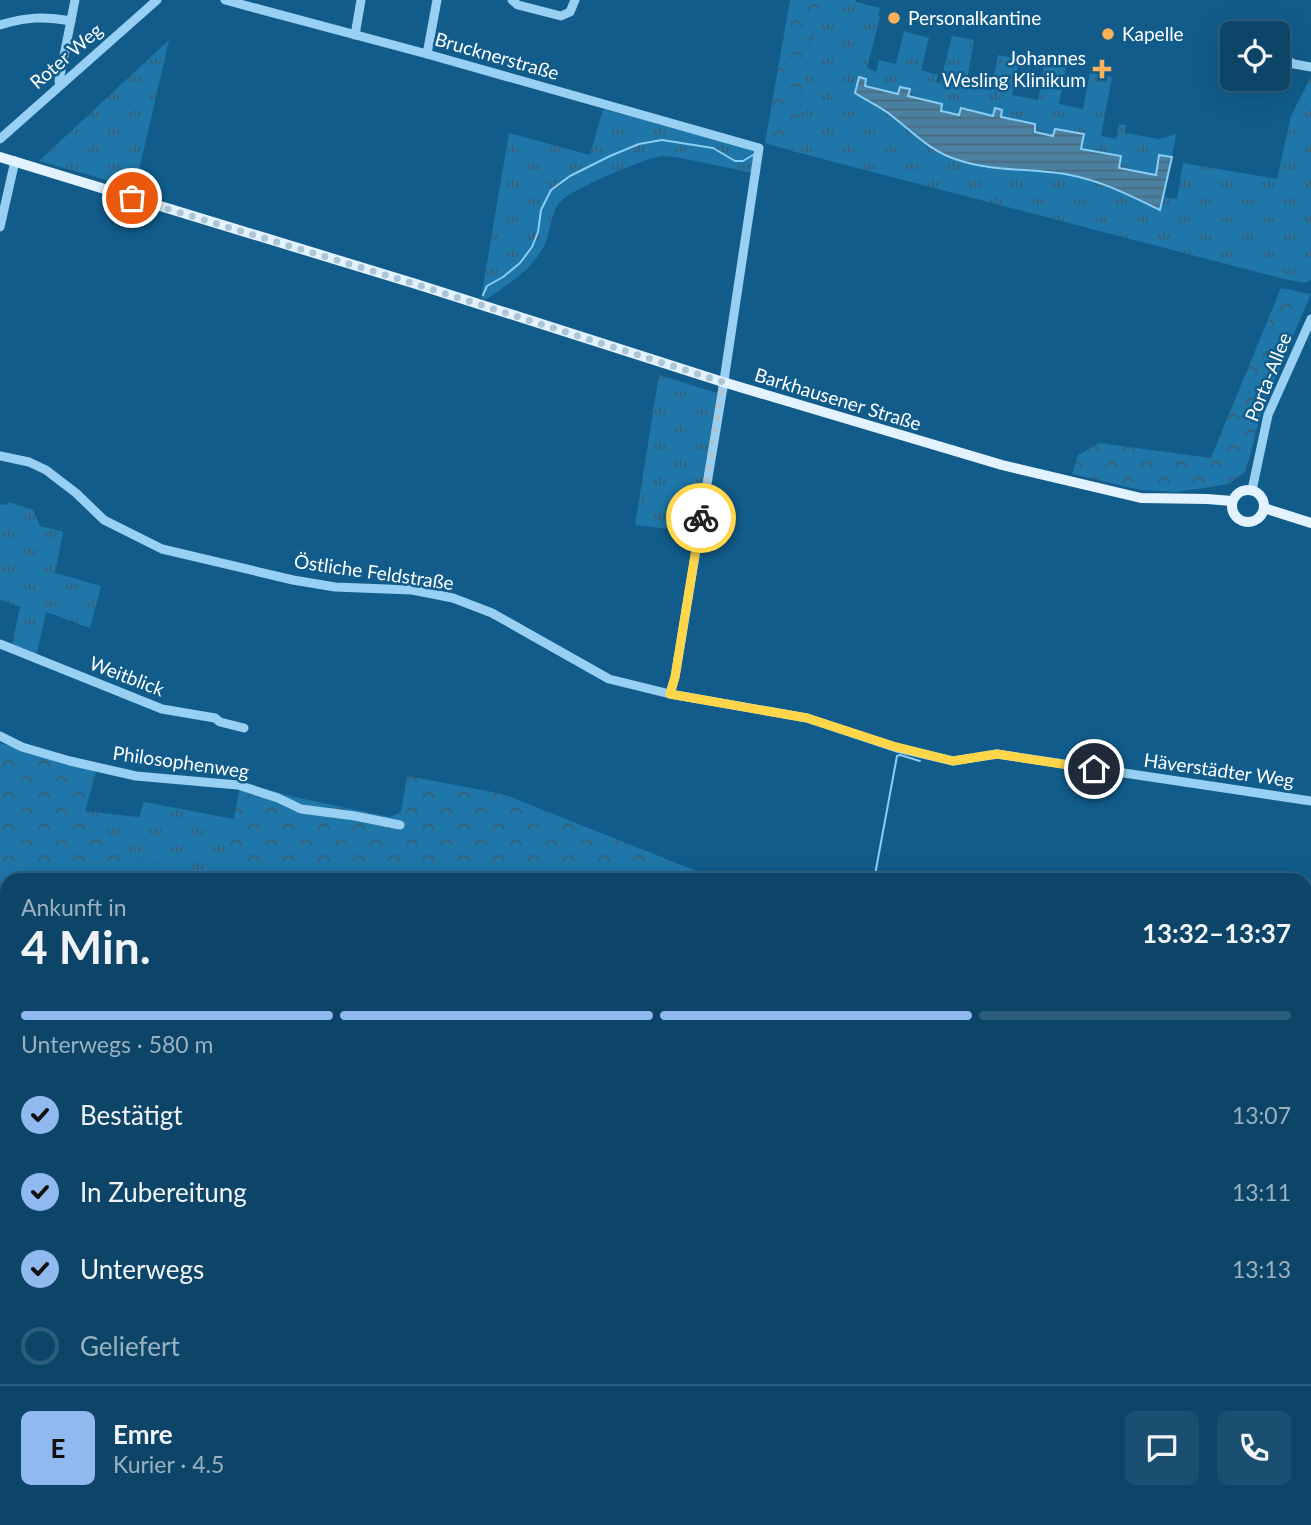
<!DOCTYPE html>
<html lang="de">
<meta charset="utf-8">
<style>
body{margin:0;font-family:Lato,sans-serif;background:#1b4f71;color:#f1f3f6;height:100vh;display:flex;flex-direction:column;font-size:26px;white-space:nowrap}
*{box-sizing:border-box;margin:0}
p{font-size:23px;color:#9ab1c0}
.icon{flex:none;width:38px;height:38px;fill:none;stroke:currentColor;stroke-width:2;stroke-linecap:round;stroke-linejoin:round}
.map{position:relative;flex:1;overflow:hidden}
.drawer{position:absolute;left:0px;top:873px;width:1312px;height:653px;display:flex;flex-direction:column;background:#0d4568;border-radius:21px 21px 0 0;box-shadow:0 7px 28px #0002,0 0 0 2px #2d5d7c}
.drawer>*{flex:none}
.buttons{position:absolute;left:1220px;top:21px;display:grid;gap:14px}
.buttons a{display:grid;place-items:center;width:70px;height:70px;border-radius:10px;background:#0d4568;box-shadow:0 7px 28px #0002,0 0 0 2px #2d5d7c;font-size:35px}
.pin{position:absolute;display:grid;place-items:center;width:60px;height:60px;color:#fff;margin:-30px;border:4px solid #fff;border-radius:50%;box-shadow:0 2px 7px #0007}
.courier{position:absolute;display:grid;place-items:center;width:70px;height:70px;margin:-35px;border:5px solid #ffd54a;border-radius:50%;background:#fff;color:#222;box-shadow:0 2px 9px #0007}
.headline em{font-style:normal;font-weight:700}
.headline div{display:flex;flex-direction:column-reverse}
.headline{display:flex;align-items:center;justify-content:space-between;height:119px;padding:0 21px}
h1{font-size:46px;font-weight:700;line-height:52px}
.bar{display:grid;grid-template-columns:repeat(4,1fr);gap:10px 7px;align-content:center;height:84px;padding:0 21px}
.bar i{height:9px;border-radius:5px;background:#2d5d7c}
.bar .on{background:#90b9f0}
.bar p{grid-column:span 4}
.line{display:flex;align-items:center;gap:18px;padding:0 21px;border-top:2px solid #2d5d7c}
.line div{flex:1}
.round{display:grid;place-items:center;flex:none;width:74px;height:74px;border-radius:10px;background:#1b4f71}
ol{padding:0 21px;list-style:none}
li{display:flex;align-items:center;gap:21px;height:77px}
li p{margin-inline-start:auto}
li .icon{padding:7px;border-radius:50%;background:#90b9f0;color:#111;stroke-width:4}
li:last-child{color:#9ab1c0}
li i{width:38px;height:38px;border:4px solid #2d5d7c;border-radius:50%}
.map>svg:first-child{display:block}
.grass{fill:url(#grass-tufts)}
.forest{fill:url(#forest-crowns)}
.water{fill:url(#water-rules);stroke:#88cef5;stroke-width:2}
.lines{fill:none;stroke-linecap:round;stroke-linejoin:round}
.stream{stroke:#88cef5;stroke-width:2}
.minor{stroke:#97d0f2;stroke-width:9}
.major{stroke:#e2f2ff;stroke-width:10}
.done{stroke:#acc6d6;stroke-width:7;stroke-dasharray:0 12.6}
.route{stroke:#ffd54a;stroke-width:9}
.poi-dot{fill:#ffb158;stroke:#115c8b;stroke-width:2.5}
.labels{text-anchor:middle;stroke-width:5;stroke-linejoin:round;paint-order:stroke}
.poi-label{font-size:19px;fill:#fff;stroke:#115c8b;text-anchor:start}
.street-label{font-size:19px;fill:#fff;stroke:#115c8b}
</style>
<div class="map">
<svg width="1311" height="1525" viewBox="0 0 1311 1525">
<defs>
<pattern id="grass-tufts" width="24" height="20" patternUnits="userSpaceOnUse" patternTransform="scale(1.75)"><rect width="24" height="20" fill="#1f76a9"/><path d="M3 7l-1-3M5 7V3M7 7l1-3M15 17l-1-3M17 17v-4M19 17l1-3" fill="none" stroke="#385f76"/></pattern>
<pattern id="forest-crowns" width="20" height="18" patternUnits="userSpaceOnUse" patternTransform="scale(1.75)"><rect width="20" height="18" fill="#1f76a9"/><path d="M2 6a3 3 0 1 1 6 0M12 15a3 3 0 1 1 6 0" fill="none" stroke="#385f76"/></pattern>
<pattern id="water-rules" width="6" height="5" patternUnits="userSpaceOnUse" patternTransform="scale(1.75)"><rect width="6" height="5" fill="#4a81a3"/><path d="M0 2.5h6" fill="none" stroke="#4b697c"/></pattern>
</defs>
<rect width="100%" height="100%" fill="#115c8b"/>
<g class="grass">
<polygon points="820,0 856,0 856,2 880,8 878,16 880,17 867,68 876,72 879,60 896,64 904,31 929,38 921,70 938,75 936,82 940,83 952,36 974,40 966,86 991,90 998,55 1019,59 1012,95 1038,100 1046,58 1067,62 1059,104 1083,109 1090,73 1112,77 1101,136 1116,139 1119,124 1126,125 1125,133 1159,139 1176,134 1172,157 1159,155 1156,175 1119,168 1121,156 1081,149 1084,135 1055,129 1054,136 1034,132 1035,124 1001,117 1002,110 993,116 962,109 960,115 941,111 942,104 908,96 910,90 899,94 865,85 859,78 855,93 890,114 914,135 989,167 1021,169 1071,175 1108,186 1160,210 1163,197 1177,199 1183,163 1277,179 1291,116 1311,77 1311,280 1305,283 1284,279 792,151"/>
<polygon points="169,40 135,188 39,161"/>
<path d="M603,109L754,150L756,154L753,173C734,169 714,165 695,161C685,159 674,156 663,156C647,157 572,189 561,201C550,212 551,233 544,246C532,270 506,286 485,300L481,298L509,133L590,155Z"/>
<polygon points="659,375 717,393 694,532 635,525"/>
<polygon points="9,502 33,510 40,526 63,532 55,573 101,586 90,628 46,612 36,657 12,644 20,607 0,599 0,504 7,505"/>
<polygon points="144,802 234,819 222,877 131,858 84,811 139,817"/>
</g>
<g class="forest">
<polygon points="790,0 820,0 792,151 765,143"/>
<polygon points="1281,288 1311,294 1262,409 1246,471 1229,484 1176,492 1141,490 1072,474 1078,455 1099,443 1211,458"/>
<polygon points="0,743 96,772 85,811 131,858 222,877 241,783 304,799 390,817 401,812 407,776 503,794 719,880 7,880 7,1519 1306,1519 1306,988 1311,989 1311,1525 0,1525"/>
</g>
<path class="water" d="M859,77L866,79L865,86L898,94L900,87L910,89L908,96L942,104L941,111L959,115L961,108L993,116L995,108L1002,110L1001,117L1035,124V132L1053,136L1055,129L1084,134L1081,149L1121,156L1119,168L1156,175L1159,155L1172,157L1160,210C1131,196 1102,181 1070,175C1033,168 994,172 958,160C931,152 914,133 892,116C881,107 867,101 855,93Z"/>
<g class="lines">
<g class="stream">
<polyline points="483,295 487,286 503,277 520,263 532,247 538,232 541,210 551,190 570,176 610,156 639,144 662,140 713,148 735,161 743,161 753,155"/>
<polyline points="874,880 897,756 900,755 920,761"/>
<polyline points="1306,929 1311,907"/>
<polyline points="1306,1163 1311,1139"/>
<polyline points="1306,1220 1311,1231"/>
</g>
<g class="minor">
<polyline points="225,0 427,54 759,148 723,387 675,677 670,694"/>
<polyline points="512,0 518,5 561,16 570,12 575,0"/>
<path d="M0,25C27,17 43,16 71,21"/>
<polyline points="355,35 361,0"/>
<polyline points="427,54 437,0"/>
<polyline points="1278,56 1294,64 1311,67"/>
<polyline points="1227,57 1232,58"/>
<polyline points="60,84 59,81 75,0"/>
<polyline points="0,139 157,0"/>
<polyline points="0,227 15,161"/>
<polyline points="0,456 29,462 46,470 76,493 104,520 162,549 293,580 335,587 412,590 453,598 492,613 609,679 670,694 807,718 897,748 953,761 997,754 1311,801"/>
<polyline points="1252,490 1268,415 1311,319"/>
<polyline points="0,644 162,709 215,718 220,722 244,728"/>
<polyline points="0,736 22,747 70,761 136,776 238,785 278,798 301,809 355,816 400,825"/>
</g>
<g class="major">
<polyline points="0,157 416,284 723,382 1002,465 1141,498 1207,499 1232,501"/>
<circle cx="1248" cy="506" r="16"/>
<polyline points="1264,508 1311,523"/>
</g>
</g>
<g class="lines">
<polyline class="done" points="132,198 415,284 723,382 701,518"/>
<polyline class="route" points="701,518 675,677 670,694 807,718 893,746 953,761 997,754 1094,769"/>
</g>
<g class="poi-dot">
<circle cx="894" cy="18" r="7"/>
<circle cx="1108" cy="34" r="7"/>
<path d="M1098.5 58.5h7v7h7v7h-7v7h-7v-7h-7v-7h7z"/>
</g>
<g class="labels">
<g class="poi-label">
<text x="908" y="25">Personalkantine</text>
<text x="1122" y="41">Kapelle</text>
<text x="1086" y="65" text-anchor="end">Johannes<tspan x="1086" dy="22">Wesling Klinikum</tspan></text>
</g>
<g class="street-label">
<text transform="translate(66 56) rotate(-41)" y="7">Roter Weg</text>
<text transform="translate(497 56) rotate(16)" y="7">Brucknerstraße</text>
<text transform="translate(1268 377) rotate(-68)" y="7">Porta-Allee</text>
<text transform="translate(838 399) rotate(17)" y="7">Barkhausener Straße</text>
<text transform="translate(374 572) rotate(8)" y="7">Östliche Feldstraße</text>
<text transform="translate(127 676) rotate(21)" y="7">Weitblick</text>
<text transform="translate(181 762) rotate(8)" y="7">Philosophenweg</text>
<text transform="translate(1219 770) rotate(8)" y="7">Häverstädter Weg</text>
</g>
</g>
</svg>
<div class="buttons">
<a><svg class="icon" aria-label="locate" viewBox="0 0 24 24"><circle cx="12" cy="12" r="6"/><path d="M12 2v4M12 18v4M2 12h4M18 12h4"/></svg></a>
</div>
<div class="pin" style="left:132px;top:198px;background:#ea580c"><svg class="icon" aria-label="bag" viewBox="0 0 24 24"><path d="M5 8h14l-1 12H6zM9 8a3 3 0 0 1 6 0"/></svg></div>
<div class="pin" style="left:1094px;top:769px;background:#1f2937"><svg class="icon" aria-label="home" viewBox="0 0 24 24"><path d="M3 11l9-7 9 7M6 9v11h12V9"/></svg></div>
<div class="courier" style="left:701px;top:518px"><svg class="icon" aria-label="bike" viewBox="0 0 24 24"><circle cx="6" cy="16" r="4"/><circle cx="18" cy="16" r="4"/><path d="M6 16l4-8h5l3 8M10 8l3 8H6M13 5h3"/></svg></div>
<section class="drawer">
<div class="headline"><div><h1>4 Min.</h1><p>Ankunft in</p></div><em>13:32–13:37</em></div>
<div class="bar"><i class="on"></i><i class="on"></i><i class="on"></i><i></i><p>Unterwegs · 580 m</p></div>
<ol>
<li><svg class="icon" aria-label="check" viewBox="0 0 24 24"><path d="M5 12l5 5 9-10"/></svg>Bestätigt<p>13:07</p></li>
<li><svg class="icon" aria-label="check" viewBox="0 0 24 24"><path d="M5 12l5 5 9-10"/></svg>In Zubereitung<p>13:11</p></li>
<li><svg class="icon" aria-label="check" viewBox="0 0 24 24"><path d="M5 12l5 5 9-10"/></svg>Unterwegs<p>13:13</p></li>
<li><i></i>Geliefert</li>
</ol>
<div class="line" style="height:126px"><b class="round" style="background:#90b9f0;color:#111">E</b><div><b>Emre</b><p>Kurier · 4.5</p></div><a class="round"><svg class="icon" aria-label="chat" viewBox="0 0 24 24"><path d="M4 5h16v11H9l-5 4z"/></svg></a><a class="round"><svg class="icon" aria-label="phone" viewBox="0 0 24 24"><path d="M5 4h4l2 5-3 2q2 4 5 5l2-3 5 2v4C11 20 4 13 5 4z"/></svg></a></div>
</section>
</div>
